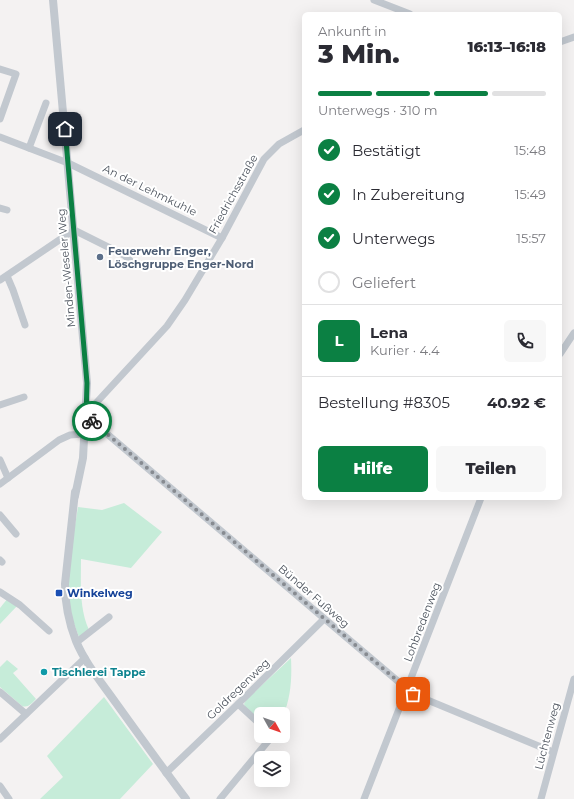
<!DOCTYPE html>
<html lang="de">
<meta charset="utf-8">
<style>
body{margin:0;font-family:Montserrat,sans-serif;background:#f7f7f7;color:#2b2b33;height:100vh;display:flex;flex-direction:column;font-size:15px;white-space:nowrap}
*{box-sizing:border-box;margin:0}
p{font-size:13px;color:#7c7c81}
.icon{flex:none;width:22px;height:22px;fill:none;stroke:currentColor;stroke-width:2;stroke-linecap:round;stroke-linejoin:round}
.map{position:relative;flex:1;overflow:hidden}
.drawer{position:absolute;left:302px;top:12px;width:260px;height:488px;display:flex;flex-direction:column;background:#fff;border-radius:6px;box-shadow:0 4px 16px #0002}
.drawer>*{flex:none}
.needle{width:26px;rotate:130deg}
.tools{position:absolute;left:254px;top:707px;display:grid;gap:8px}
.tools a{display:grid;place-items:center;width:36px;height:36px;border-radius:6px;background:#fff;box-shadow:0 4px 16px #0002;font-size:20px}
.pin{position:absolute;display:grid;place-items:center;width:34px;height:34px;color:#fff;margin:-17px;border-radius:8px;box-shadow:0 2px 6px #0006}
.courier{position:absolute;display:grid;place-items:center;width:40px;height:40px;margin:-20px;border:3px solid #0b8043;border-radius:50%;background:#fff;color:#222;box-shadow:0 1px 5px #0007}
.head em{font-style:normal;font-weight:800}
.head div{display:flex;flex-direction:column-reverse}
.head{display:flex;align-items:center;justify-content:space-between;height:68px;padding:0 16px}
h1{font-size:26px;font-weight:800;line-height:30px}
.bar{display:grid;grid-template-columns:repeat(4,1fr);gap:6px 4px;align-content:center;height:48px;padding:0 16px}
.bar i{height:5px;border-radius:3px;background:#e1e1e2}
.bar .on{background:#0b8043}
.bar p{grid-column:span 4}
.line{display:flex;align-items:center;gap:10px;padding:0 16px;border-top:1px solid #e1e1e2}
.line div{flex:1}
.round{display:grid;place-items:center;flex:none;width:42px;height:42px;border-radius:6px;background:#f7f7f7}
ol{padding:0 16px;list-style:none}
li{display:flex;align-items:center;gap:12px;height:44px}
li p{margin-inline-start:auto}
li .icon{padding:4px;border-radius:50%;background:#0b8043;color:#fff;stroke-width:4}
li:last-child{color:#7c7c81}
li i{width:22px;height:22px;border:2px solid #e1e1e2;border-radius:50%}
.button{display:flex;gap:8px;margin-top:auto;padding:8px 16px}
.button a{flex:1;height:46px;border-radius:6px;background:#0b8043;color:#fff;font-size:16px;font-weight:800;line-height:46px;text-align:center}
.button a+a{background:#f7f7f7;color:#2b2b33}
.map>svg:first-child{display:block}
.green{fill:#c6ecd9}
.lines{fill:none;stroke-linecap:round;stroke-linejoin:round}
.minor{stroke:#c2c8cf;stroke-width:7}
.tertiary{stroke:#c2c8cf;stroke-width:8}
.done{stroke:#878b91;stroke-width:4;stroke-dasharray:0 7.2}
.route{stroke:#0b8043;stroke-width:5}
.service-dot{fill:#5c6f8a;stroke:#fff;stroke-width:1.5}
.transit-dot{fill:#1a4fb4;stroke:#fff;stroke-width:1.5}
.culture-dot{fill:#0f9aa8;stroke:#fff;stroke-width:1.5}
.labels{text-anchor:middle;stroke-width:4;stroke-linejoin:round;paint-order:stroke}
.street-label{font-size:11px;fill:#4c535d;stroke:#fff}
.service-label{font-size:11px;font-weight:bold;fill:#4e5e75;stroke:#fff;text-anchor:start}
.transit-label{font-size:11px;font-weight:bold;fill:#164399;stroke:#fff;text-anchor:start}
.culture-label{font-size:11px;font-weight:bold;fill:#0d838f;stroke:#fff;text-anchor:start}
</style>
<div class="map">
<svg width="574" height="799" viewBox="0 0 574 799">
<rect width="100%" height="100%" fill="#f4f2f2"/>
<g class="green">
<path d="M124,503L162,532L131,568L81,559C81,583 79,608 89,630L79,637C75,627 71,616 69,605C65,573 73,539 78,507L102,510Z"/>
<polygon points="8,598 17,606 0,624 0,608"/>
<path d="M291,658C292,678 291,697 283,716V714H261V722L246,709L244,704L246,700Z"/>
<path d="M7,660L18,669L13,673L36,699C31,704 28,708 22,706L0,687V667Z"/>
<polygon points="104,697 153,764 120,799 40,799 63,777 47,756"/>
</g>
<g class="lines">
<g class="minor">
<polyline points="374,0 410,14"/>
<polyline points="560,42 574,37"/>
<polyline points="0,69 16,74 0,119"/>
<polyline points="0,137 68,163 222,238"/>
<polyline points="29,148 46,103"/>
<polyline points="0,208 7,210"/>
<polyline points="7,276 13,290 25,325"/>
<polyline points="0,280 74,230 124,255 136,266"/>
<polyline points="560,354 574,333"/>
<polyline points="0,405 24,397"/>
<polyline points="87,407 92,406 96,403 167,326 185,300 222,238 264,159 279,144 304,130"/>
<polyline points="86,416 413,694 553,752"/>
<polyline points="0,460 8,478"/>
<polyline points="0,484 59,440 70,435 83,434"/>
<polyline points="0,515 16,534"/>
<polyline points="0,560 2,562"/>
<polyline points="0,592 20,605 49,631"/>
<polyline points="77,642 109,617"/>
<polyline points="0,692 26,714"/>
<polyline points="238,704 261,725"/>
<polyline points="0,739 85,658"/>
<polyline points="166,773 238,704 324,619"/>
<polyline points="0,786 9,799"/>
<polyline points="220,799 269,740 270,736"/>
<polyline points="364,799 481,498"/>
<polyline points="541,799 574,679"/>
</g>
<g class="tertiary">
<polyline points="53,0 87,383 83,458 75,496"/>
<path d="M75,492L65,584C65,604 69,623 76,641C85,663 102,683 116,703C139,735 162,767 186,799"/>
</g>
</g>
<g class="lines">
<polyline class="done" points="92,421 413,694"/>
<polyline class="route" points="65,129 87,383 86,416 92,421"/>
</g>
<circle class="service-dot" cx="100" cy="257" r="4"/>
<rect class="transit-dot" x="55" y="589" width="8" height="8" rx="2"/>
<circle class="culture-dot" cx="44" cy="672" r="4"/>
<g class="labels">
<g class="street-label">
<text transform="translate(150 190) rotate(26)" y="4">An der Lehmkuhle</text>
<text transform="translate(233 194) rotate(-61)" y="4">Friedrichsstraße</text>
<text transform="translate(66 268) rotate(-95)" y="4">Minden-Weseler Weg</text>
<text transform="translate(314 596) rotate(41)" y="4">Bünder Fußweg</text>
<text transform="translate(422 622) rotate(-69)" y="4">Lohbredenweg</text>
<text transform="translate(238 689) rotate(-44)" y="4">Goldregenweg</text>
<text transform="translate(547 736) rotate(-75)" y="4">Lüchtenweg</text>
</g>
<g class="service-label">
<text x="108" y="255">Feuerwehr Enger,<tspan x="108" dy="13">Löschgruppe Enger-Nord</tspan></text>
</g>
<g class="transit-label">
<text x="67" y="597">Winkelweg</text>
</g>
<g class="culture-label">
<text x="52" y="676">Tischlerei Tappe</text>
</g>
</g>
</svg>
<div class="tools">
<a><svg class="needle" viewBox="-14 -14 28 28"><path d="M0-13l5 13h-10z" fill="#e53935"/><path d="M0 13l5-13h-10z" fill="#7c7c81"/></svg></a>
<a><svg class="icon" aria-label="layers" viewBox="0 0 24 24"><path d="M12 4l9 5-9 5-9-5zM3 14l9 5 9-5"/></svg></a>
</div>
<div class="pin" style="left:413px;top:694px;background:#ea580c"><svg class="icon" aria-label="bag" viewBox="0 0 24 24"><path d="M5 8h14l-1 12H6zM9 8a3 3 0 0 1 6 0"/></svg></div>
<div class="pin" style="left:65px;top:129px;background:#1f2937"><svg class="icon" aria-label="home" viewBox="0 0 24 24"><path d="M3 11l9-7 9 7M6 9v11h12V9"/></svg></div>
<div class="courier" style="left:92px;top:421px"><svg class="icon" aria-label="bike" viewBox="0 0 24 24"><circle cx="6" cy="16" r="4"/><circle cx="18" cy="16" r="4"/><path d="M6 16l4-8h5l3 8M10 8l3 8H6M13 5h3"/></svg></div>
<section class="drawer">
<div class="head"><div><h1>3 Min.</h1><p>Ankunft in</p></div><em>16:13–16:18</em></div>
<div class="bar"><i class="on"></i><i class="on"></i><i class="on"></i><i></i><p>Unterwegs · 310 m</p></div>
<ol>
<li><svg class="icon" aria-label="check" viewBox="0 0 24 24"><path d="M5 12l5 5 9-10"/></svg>Bestätigt<p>15:48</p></li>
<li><svg class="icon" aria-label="check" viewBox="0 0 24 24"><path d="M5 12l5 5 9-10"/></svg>In Zubereitung<p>15:49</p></li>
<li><svg class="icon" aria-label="check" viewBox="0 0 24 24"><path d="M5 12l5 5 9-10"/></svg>Unterwegs<p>15:57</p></li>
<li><i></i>Geliefert</li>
</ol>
<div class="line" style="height:72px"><b class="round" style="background:#0b8043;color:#fff">L</b><div><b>Lena</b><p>Kurier · 4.4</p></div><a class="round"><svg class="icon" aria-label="phone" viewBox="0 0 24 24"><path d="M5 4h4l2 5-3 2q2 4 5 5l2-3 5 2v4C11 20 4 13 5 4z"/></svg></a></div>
<div class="line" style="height:52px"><div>Bestellung #8305</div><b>40.92 €</b></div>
<div class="button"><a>Hilfe</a><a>Teilen</a></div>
</section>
</div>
